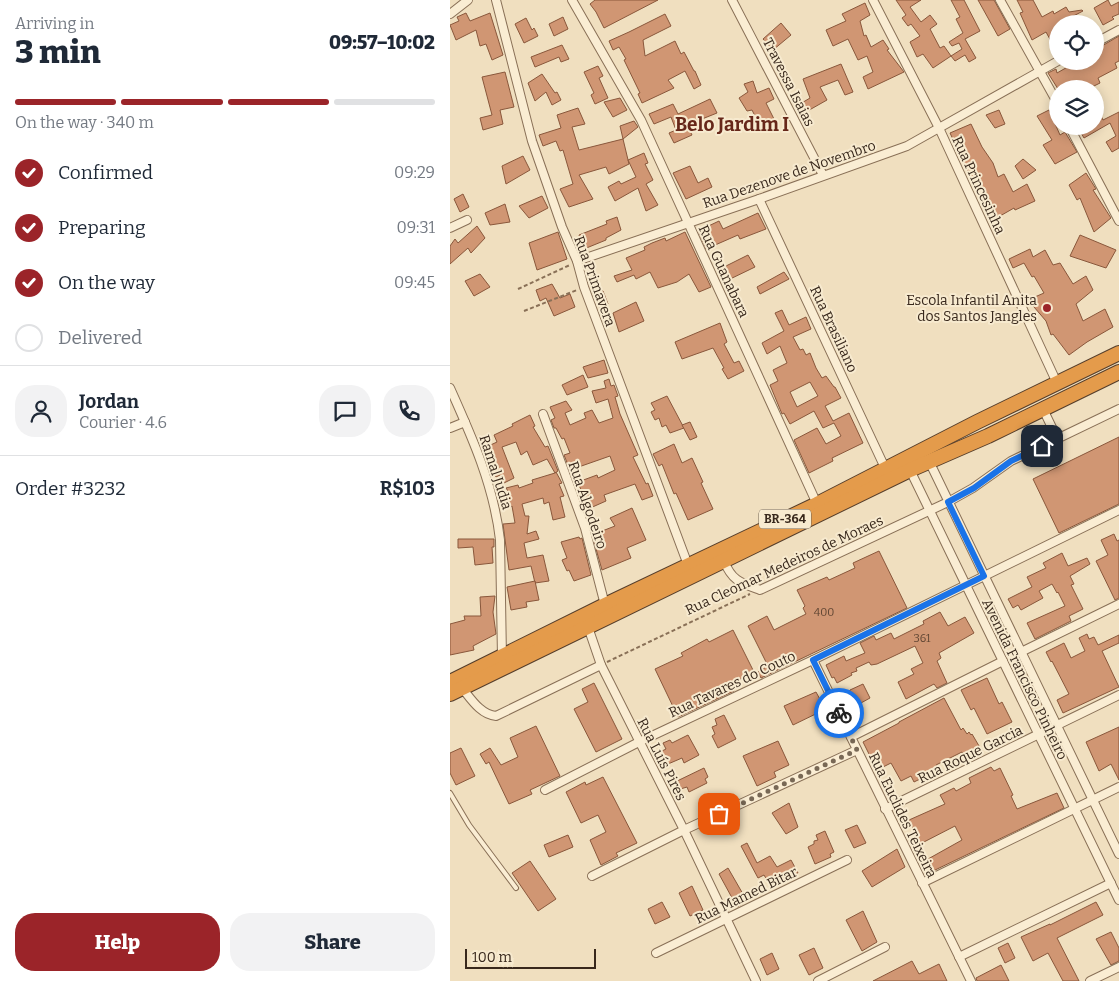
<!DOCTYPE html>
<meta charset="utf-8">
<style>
body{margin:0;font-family:Bitter,serif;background:#f2f2f3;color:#1f2937;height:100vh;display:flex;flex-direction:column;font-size:19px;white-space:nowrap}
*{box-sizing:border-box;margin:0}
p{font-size:16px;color:#747a83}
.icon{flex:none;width:28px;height:28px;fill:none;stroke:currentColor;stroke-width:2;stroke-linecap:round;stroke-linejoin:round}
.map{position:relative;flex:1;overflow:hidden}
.drawer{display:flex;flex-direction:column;background:#fff;width:450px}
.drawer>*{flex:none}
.tools{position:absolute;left:599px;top:15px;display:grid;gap:10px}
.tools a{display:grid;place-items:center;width:55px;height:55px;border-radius:50%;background:#fff;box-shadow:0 2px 12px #0003;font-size:25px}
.scale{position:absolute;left:15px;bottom:12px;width:131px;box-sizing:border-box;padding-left:5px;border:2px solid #38281c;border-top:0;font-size:14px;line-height:18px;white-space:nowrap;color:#38281c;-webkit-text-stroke:4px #f7eacf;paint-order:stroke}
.pin{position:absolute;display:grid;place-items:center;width:42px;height:42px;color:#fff;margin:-21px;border-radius:10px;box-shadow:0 2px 8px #0006}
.courier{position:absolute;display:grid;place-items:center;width:50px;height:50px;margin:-25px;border:4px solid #1a73e8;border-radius:50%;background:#fff;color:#222;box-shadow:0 1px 6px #0007}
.headline em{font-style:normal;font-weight:800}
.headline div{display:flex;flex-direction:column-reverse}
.headline{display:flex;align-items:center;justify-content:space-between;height:85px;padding:0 15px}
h1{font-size:32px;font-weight:800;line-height:38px}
.bar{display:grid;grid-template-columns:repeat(4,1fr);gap:8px 5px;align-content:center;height:60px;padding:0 15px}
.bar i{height:6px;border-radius:4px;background:#e0e1e3}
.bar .current{background:#9b2429}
.bar p{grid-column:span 4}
.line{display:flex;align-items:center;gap:12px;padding:0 15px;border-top:1px solid #e0e1e3}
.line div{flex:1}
.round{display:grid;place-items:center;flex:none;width:52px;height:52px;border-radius:20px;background:#f2f2f3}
ol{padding:0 15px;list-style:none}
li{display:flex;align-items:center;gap:15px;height:55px}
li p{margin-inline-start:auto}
li .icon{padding:5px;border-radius:50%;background:#9b2429;color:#fff;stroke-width:4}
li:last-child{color:#747a83}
li i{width:28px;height:28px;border:2px solid #e0e1e3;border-radius:50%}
.button{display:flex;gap:10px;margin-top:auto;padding:10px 15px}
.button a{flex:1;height:58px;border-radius:20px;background:#9b2429;color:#fff;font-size:20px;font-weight:800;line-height:58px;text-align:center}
.button a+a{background:#f2f2f3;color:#1f2937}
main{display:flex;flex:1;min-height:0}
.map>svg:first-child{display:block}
.building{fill:#d09673;stroke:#89573b;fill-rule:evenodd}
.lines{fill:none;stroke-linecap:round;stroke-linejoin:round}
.lane-casing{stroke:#897057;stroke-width:6}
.street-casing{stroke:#897057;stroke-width:10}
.highway-casing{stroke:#563e2b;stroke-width:16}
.path{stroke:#897057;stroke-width:2;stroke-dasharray:4 2.5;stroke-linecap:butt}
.lane{stroke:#faedd3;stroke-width:4}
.street{stroke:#faedd3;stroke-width:8}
.highway{stroke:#e49b4b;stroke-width:14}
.done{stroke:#786855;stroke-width:5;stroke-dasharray:0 9}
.route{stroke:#1a73e8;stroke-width:6}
.poi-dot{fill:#9b2429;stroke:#f7eacf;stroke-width:2}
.labels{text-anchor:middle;stroke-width:4;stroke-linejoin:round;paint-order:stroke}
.number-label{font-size:11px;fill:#5e4432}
.shield{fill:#f7eacf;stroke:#716252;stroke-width:1}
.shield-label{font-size:12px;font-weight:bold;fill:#38281c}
.street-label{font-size:14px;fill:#38281c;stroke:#f7eacf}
.poi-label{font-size:14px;fill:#38281c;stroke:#f7eacf;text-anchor:end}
.district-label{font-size:19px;font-weight:bold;fill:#662719;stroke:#f7eacf}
</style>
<main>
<section class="drawer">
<div class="headline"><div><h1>3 min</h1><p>Arriving in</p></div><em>09:57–10:02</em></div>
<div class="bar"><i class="current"></i><i class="current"></i><i class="current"></i><i></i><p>On the way · 340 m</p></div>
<ol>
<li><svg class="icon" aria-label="check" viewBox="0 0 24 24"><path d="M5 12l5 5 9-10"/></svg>Confirmed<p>09:29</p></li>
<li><svg class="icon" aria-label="check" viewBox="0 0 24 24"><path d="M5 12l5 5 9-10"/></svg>Preparing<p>09:31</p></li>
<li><svg class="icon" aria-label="check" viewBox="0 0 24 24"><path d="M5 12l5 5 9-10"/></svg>On the way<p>09:45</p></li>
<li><i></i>Delivered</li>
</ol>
<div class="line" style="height:90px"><a class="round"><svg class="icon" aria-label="person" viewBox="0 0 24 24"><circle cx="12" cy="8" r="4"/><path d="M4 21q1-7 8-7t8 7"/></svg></a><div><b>Jordan</b><p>Courier · 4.6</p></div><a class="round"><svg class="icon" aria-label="chat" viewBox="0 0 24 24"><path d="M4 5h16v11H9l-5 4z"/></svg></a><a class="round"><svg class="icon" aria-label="phone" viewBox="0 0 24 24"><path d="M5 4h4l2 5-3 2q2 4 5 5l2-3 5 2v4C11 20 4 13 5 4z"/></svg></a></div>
<div class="line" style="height:65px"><div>Order #3232</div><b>R$103</b></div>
<div class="button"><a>Help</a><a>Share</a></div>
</section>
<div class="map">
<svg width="669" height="981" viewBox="0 0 669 981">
<rect width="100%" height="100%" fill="#f0dfbf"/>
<g class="building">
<polygon points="145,0 208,0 154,28 146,12 140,4"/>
<polygon points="446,0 471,0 460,7 471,22 480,15 487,24 480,29 490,48 494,46 501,56 483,68 473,54 467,57 460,42 470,36 461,24 458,26 452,18 456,15"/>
<polygon points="501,0 514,0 530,31 515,39 526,58 519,62 515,55 505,61 501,56 512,49 509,43 502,46 499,42 513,33 506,19 510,17"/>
<polygon points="528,0 544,0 560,29 548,36"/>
<polygon points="567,0 583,0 592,17 603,11 604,14 616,7 619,12 632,10 633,11 608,24 608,54 596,32 582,40 570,13 573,12"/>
<polygon points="658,0 661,6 669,2 669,14 662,17 664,19 653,25 644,8"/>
<polygon points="415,3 420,15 410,21 414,36 416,35 421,47 433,40 439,49 437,50 454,72 418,89 413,77 423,72 417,56 408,60 398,39 383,46 376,30 396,21 392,14"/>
<polygon points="16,13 20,21 40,13 53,55 42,60 36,44 30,46 26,30 6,40 0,25 9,21 7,17"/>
<polygon points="215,14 221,26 193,40 195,56 225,41 231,54 234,52 244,71 245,71 251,85 244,89 235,71 218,80 224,88 192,103 188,94 190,93 174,60 176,59 169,47 163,50 159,41 179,32"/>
<polygon points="113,17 118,29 104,36 99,24"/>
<polygon points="76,18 82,30 84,28 88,36 74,43 65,24"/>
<polygon points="331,23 341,35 323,50 313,39"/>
<polygon points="669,36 669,61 665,63 667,68 648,78 650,83 638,89 608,89 598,73 606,69 607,73 628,61 645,61 645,50"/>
<polygon points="112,45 119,59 111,62 109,57 85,67 81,57"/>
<polygon points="391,64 403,92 395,95 388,80 370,87 377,100 354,113 350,104 360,98 353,79"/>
<polygon points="148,66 153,76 149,78 158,98 145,104 141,95 144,93 134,72"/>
<polygon points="55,72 64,107 50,110 53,124 33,130 30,118 42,115 32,77"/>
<polygon points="92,74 105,93 107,92 111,100 102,105 96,92 85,101 78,83"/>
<polygon points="303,81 307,93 319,88 324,99 316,103 325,121 311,128 302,110 297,111 289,98 298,92 294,84"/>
<polygon points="170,98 177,110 163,117 154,102"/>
<polygon points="260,99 267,113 237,125 242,135 224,143 219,133 226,130 221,117 204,124 199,114 223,104 228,114"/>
<polygon points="128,108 135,124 122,127 129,150 173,139 179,164 159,174 156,167 129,175 143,199 119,207 110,189 123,184 113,150 110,151 106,141 93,146 89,135 111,128 107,115"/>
<polygon points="549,110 555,124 545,128 536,115"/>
<polygon points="599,110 610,135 615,132 627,152 605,164 593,145 602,140 587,116"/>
<polygon points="669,112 669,148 662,152 656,142 666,136 660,123 634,138 627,126 645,126 645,119 651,116 653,120"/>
<polygon points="184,121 188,127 173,139 170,126"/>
<polygon points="521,124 532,147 543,163 548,177 554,174 563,192 577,184 585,201 565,210 564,208 543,220 534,206 537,205 530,186 526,188 500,133"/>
<polygon points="194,153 198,163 195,164 203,180 196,184 208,205 196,211 188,188 165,201 158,187 169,181 171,184 186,177 178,160"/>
<polygon points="73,156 80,170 56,184 52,166"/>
<polygon points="573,159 586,170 573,179 565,166"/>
<polygon points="240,166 248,183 258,178 262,187 236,199 223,173"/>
<polygon points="636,173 646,189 643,190 661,218 644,232 630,198 627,200 619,185"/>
<polygon points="13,194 19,207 10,212 4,199"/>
<polygon points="92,196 98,208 79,218 69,206"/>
<polygon points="55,204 60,222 40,225 35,213"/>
<polygon points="308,213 316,229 290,239 288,235 256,249 248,231 269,221 273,229"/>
<polygon points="167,217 171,230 156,238 156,240 134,249 129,235 157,224 156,221"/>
<polygon points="27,226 35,238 21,253 18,248 0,264 0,246 5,239 8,243"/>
<polygon points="108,232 117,259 87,270 79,243"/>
<polygon points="235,232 261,287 249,292 239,274 227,282 208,288 200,272 186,279 184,275 167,282 164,276 182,270 176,258 195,250 194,247 202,243 215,238 216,241"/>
<polygon points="630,235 666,250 656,268 620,256"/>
<polygon points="580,249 583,257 595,250 603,265 610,263 623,284 636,276 643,290 626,304 633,321 655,309 663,327 637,342 619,355 603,334 601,335 596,321 578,300 594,293 584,276 582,277 574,263 563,268 559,259"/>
<polygon points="298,255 305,267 276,281 268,270"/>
<polygon points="334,272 339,279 310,294 307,287"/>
<polygon points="30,274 40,287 24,296 15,281"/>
<polygon points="102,284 110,298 120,294 125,307 104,316 96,298 90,301 86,290"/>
<polygon points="153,291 158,304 149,307 143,293"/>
<polygon points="186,302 194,321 169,332 163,313"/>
<path d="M332,310L339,325L356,317L361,329L343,337L350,350L353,349L356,355L360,353L366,368L372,378L376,376L384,387H385L391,398L375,406L383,421L399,413L413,443L382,458L383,461L359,473L344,440L367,428L376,444L391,436L384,423L373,428L364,411L340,424L334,413L332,414L320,385L328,381L323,370L337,363L330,346L317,354L312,343L334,331L325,313ZM360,382L368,396L347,407L340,392Z"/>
<polygon points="270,323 277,342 274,344 284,363 289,361 294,371 278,379 272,369 274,368 263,348 232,359 225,342"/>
<polygon points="154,360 158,373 138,378 133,367"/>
<polygon points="133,375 138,387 117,395 112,385"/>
<polygon points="159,379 161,386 164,385 168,396 165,397 170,414 188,455 183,457 196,484 198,483 203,496 192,500 185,484 154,495 156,501 138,509 128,482 147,475 148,478 165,470 160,456 120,470 114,455 120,453 114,438 112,439 106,428 104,428 101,420 105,418 100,407 116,401 122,410 115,413 120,425 136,418 134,413 142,410 149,423 163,418 158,399 146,403 142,391 156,388 154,381"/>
<polygon points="217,396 234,428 220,433 216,425 212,427 209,418 205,420 201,412 205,410 201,403"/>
<polygon points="80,415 85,426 83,427 95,447 98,446 108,471 105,473 106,472 112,483 109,484 114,496 110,497 115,517 103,520 99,502 94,504 93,498 72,504 75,516 79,516 77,534 86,531 89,539 74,543 77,558 93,555 99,581 85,583 81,566 59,570 53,524 65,523 62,506 60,507 56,492 58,491 56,488 68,485 69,488 83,483 82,480 105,473 97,459 83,465 77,451 71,455 66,442 52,447 64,478 54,483 50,475 46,477 38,458 36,458 32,449 47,442 44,435 63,426 62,424"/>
<polygon points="240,422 247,437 240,440 232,425"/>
<polygon points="669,437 669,504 609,533 583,479"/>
<polygon points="224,444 232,463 242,458 253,482 251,483 263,509 238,520 226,493 224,494 212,464 209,466 203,454"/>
<polygon points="182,508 196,540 177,548 181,558 152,570 142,535 165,526 160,518"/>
<polygon points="664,534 667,541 669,540 669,598 665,600 646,561 658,555 651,540"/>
<polygon points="129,537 130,539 132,538 141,575 124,581 119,570 117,571 112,560 117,558 111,542"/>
<polygon points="8,539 44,539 44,547 42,547 43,563 25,565 23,547 8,548"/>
<polygon points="429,551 457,608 311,678 308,672 318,666 298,626 317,616 324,630 356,614 353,608 355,606 347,590 377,577 379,580 405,568 403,563"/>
<polygon points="612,553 618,566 637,558 640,564 620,576 624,584 621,585 633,609 619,616 621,621 585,639 577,623 615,606 608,592 607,593 602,584 589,591 593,598 571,610 568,605 563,608 558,599 582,587 577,577 596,568 593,563"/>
<polygon points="85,581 89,600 76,602 77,607 61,610 57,587"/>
<polygon points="45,596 43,612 46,634 23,646 24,650 0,655 0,624 15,620 14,616 31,616 30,597"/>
<polygon points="490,612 498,626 515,617 524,633 489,653 491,658 487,661 497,683 487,688 484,684 456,699 448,682 464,674 461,669 473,663 465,646 427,664 421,665 419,662 406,668 407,671 401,673 402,675 387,683 384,677 382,678 376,665 394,656 396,661 415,653 410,643 424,636 426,640 441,633 444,639 474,624 473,621"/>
<polygon points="283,630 304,672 281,684 284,691 228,717 205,669 233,656 231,653 257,639 259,642"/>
<polygon points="637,634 639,639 644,637 648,645 669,635 669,643 652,651 669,687 613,713 607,700 619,694 602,661 601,662 596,652 614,643 621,658 635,651 629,638"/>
<polygon points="537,678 549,704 552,702 562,722 537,734 524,708 521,710 511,690"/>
<polygon points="144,683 172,739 146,752 124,709 138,702 132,689"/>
<polygon points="413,684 420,698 400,709 395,701 400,690"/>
<polygon points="366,692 372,703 375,702 378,708 343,725 334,706"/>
<polygon points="494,698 511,730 513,728 517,734 519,732 521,735 522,734 532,751 519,759 517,756 515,757 512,752 486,765 488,769 469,778 470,779 464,782 461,776 451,781 441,763 427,770 413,742 449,723 449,722"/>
<polygon points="274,715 286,739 268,748 262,736 265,734 262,727 267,725 265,719"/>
<polygon points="86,726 110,776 80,790 82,794 59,804 39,762 36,764 30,754 40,748 51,765 68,757 60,738"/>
<polygon points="669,727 669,780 661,764 649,771 636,742"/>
<polygon points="238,735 249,755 234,763 232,758 218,764 212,751 216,749 213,743 220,740 222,743"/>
<polygon points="328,741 339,765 324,772 326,777 307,786 293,756"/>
<polygon points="11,748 25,776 6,785 0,773 0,753"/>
<polygon points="541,767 544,771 550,768 563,795 561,796 567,809 607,793 614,808 483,871 478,859 512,840 505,826 470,844 459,820 495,804 490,795 504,788 506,791 521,783 519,778"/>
<polygon points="254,768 258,777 255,779 257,783 239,792 237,787 227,790 223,783"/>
<polygon points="153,777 187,843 166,853 168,856 151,865 140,840 156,832 148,815 131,823 116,792 135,782 136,785"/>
<polygon points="339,803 348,827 336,834 322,813"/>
<polygon points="407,825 416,843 404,848 395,830"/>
<polygon points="375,831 384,852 380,854 381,857 365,864 358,847 364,844 364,841 368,840 366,835"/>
<polygon points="118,835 123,847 99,857 94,845"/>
<polygon points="297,843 307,863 320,856 327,867 341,860 348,873 321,887 314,875 308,878 291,846"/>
<polygon points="447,849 455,867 422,887 412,871"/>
<polygon points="80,861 106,899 88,911 62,873"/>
<polygon points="278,868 297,901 287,907 269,874"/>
<polygon points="242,886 253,910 240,916 229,893"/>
<polygon points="212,902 220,917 205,924 198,909"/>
<polygon points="646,902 653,915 607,938 629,981 613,981 598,953 583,961 571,937 600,924 600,925"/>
<polygon points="413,911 427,942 412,951 396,920"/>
<polygon points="661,932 669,948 669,961 661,965 646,939"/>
<polygon points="558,943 565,958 555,963 548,948"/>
<polygon points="364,948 373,968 359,975 349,955"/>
<polygon points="322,953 329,969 317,975 310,959"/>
<polygon points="462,961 469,974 489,964 497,981 423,981"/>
<polygon points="551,965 559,981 527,981 526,978"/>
</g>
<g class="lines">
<defs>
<polyline id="lane" points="0,793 19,825 66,888"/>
<g id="street">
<polyline points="46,0 82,141 112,227 127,261 134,287 238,565"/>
<polyline points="122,0 191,120 367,504"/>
<polyline points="282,0 373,175"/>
<polyline points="423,0 489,128 607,383"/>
<polyline points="550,0 608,104"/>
<polyline points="0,14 18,0"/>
<polyline points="645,43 669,30"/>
<polyline points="619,126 669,221"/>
<polyline points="309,199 436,470"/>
<polyline points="0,228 17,220"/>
<polyline points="127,261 309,199 457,146 608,61"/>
<path d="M0,388C22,437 44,486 50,540L52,658"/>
<polyline points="593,409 607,438"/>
<polyline points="93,414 135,528 155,605"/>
<polyline points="0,428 15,422"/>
<polyline points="479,461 669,854"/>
<polyline points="460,470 669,900"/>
<path d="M274,561C282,581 291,583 310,590L498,502L523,488L561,461L669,409"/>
<polyline points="138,627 151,665 234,830 306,981"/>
<polyline points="571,652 669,604"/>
<polyline points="363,660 521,981"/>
<path d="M12,688C21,699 31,715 46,716L151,665"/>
<polyline points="401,737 553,661"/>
<polyline points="95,790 189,742 363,660 669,510"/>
<polyline points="435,809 669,695"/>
<polyline points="142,876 234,830 407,750"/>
<polyline points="472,883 669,787"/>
<polyline points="206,953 397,860"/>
<polyline points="509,957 661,883"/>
<polyline points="368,981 435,947"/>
<polyline points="640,981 669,967"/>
</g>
<g id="highway">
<polyline points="0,682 155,605 367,504 527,422 669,353"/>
<polyline points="0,694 460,470 538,436 669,372"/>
</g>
</defs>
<use href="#lane" class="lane-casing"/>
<use href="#street" class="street-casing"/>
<use href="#highway" class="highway-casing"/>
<g class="path">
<polyline points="68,289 120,265"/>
<polyline points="74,311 127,290"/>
<polyline points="157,662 300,594"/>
</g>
<use href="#lane" class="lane"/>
<use href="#street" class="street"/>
<use href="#highway" class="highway"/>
</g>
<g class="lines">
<polyline class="done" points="269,814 407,750 389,713"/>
<polyline class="route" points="389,713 363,660 534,576 498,502 524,488 561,461 592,446"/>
</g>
<circle class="poi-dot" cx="597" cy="308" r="5"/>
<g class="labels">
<g class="number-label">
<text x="374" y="616">400</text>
<text x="472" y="642">361</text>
</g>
<rect class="shield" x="309" y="509.5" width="52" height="19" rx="4"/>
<g class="shield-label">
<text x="335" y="523">BR-364</text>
</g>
<g class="street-label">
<text transform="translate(339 82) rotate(63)" y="5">Travessa Isaias</text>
<text transform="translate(339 174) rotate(-19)" y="5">Rua Dezenove de Novembro</text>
<text transform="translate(529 185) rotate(65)" y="5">Rua Princesinha</text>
<text transform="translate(274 271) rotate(65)" y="5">Rua Guanabara</text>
<text transform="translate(145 281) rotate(70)" y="5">Rua Primavera</text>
<text transform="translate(384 329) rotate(65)" y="5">Rua Brasiliano</text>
<text transform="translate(46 472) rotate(72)" y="5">Ramal Judia</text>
<text transform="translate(138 505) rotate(71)" y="5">Rua Algodeiro</text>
<text transform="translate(334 565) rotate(-25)" y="5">Rua Cleomar Medeiros de Moraes</text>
<text transform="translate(575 679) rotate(64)" y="5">Avenida Francisco Pinheiro</text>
<text transform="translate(282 684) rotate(-25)" y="5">Rua Tavares do Couto</text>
<text transform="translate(520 754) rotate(-26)" y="5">Rua Roque Garcia</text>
<text transform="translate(212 759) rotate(63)" y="5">Rua Luís Pires</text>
<text transform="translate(453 815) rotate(64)" y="5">Rua Euclides Teixeira</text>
<text transform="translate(296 895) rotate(-26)" y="5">Rua Mamed Bitar</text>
</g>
<g class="poi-label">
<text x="587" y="305">Escola Infantil Anita<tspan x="587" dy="16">dos Santos Jangles</tspan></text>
</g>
<g class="district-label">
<text x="282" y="131">Belo Jardim I</text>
</g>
</g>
</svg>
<div class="tools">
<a><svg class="icon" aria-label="locate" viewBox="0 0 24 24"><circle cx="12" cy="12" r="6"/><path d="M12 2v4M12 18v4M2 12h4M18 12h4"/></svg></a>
<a><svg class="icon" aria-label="layers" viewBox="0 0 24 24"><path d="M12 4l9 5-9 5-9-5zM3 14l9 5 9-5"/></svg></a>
</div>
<div class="scale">100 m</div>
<div class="pin" style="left:269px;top:814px;background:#ea580c"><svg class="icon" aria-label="bag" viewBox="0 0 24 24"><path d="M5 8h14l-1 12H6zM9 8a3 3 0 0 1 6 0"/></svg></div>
<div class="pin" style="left:592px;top:446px;background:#1f2937"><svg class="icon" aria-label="home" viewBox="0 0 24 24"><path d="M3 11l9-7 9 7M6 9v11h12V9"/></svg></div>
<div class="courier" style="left:389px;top:713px"><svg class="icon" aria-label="bike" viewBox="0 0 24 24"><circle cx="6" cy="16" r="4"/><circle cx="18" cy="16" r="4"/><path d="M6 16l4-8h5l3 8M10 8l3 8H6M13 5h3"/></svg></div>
</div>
</main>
